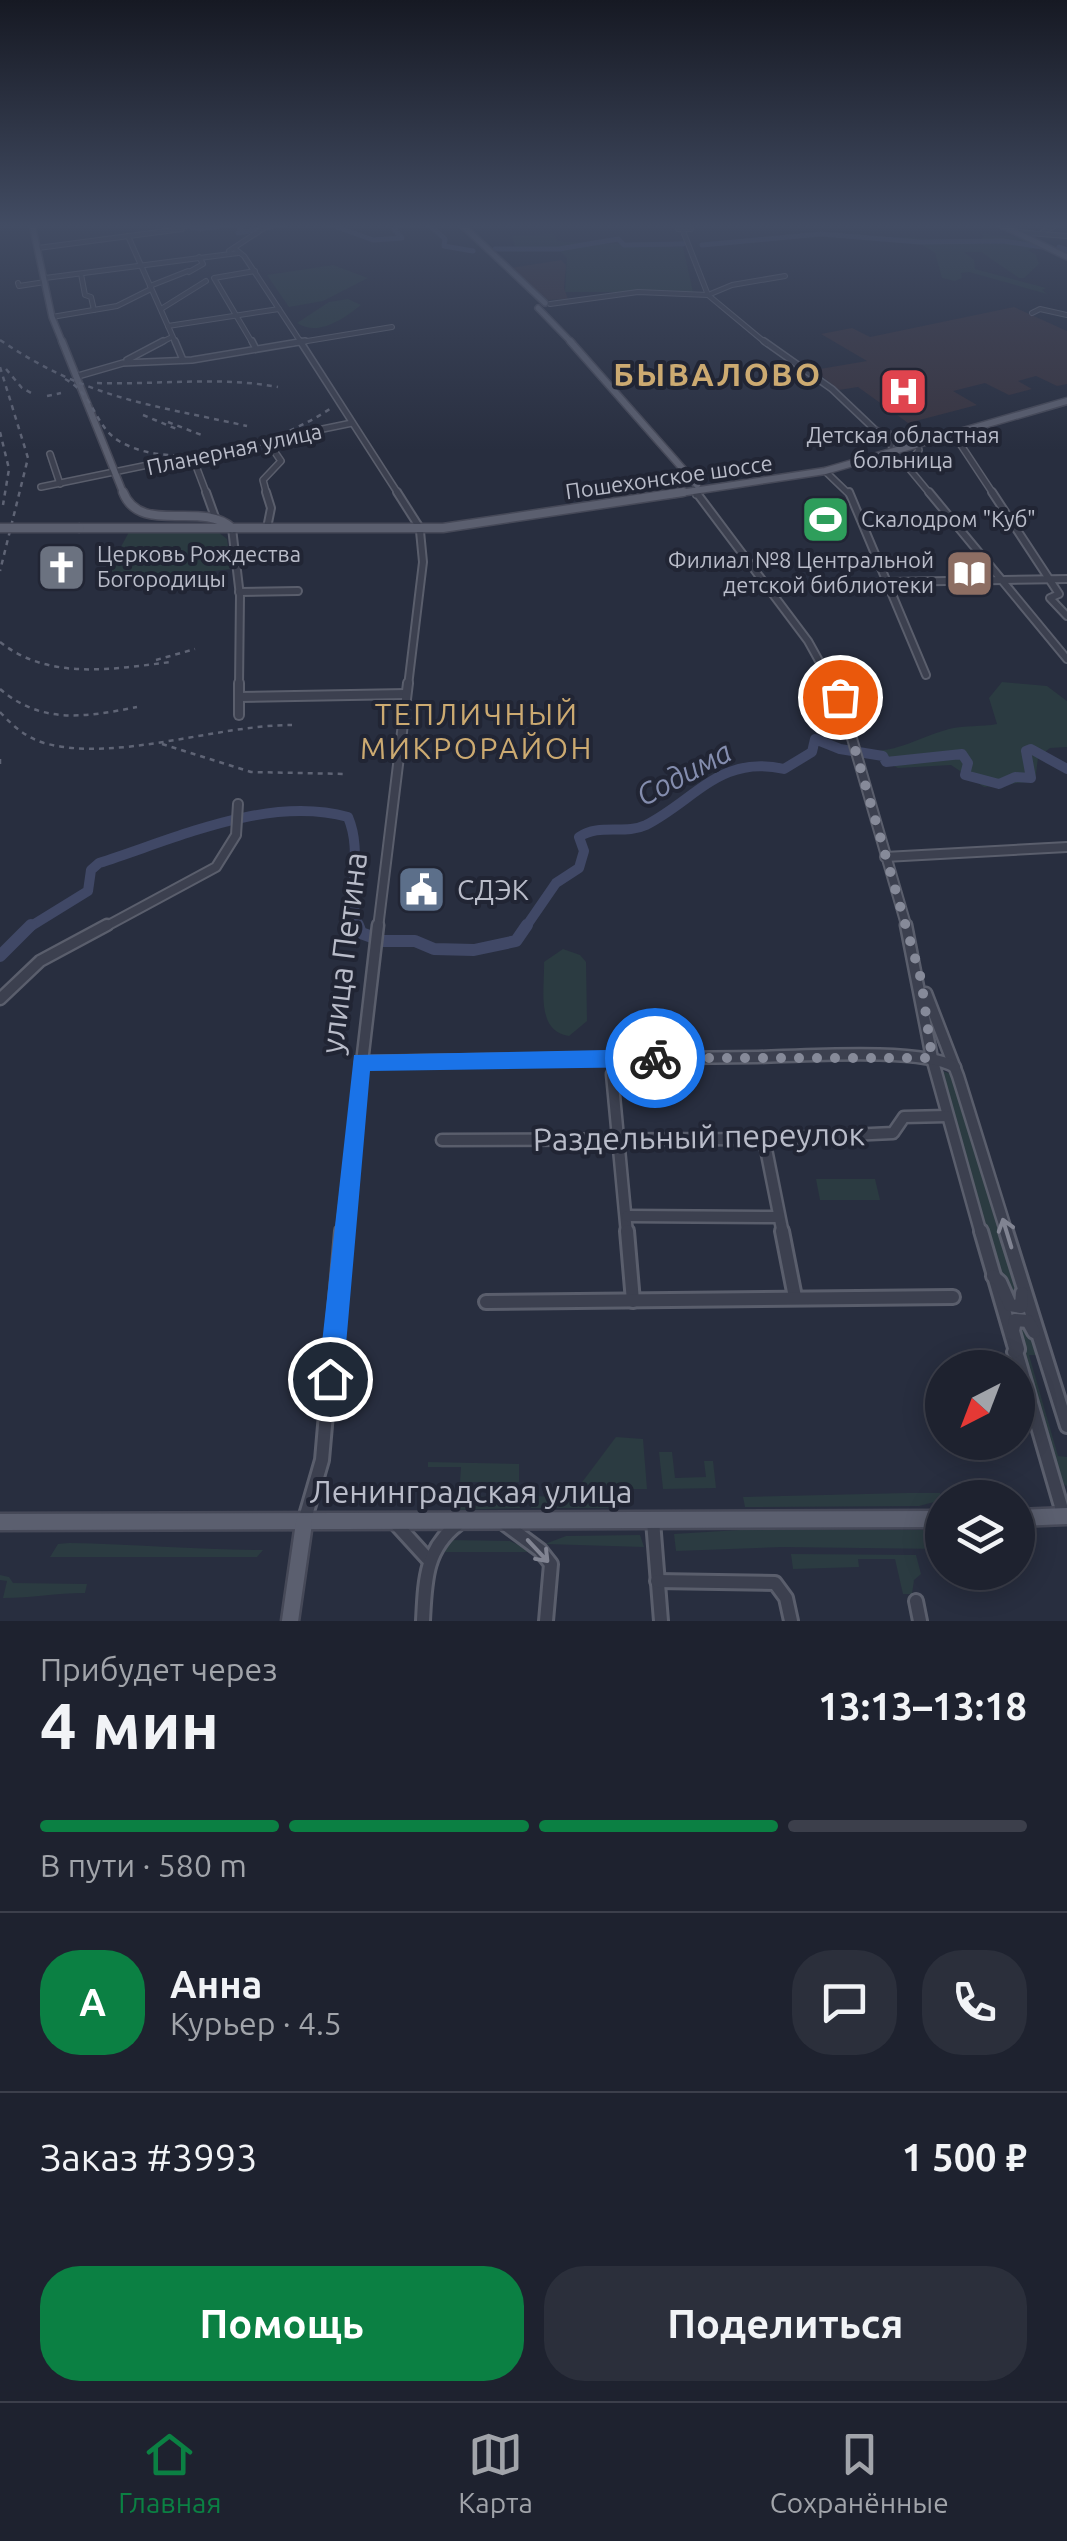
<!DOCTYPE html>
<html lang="ru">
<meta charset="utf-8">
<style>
body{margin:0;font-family:Ubuntu,sans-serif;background:#2b2f3b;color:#f1f3f6;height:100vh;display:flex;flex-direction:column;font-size:38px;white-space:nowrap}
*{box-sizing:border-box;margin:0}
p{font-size:32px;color:#a1a4aa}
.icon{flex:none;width:55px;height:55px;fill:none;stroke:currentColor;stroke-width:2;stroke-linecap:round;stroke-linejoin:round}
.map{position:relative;height:1621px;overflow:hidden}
.panel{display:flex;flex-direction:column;background:#1e222f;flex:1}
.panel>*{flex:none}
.needle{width:65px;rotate:222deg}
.tools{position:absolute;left:925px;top:1350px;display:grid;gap:20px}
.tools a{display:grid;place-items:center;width:110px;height:110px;border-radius:50%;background:#1e222f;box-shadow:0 5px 25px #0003,0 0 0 2px #3c3f4b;font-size:50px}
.pin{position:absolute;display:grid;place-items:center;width:85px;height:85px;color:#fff;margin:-42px;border:5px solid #fff;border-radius:50%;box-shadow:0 2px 10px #0007}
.courier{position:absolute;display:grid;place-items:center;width:100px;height:100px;margin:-50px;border:8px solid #1a73e8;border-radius:50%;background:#fff;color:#222;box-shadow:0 2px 12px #0007}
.summary em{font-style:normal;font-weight:600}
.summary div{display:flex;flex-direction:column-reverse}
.summary{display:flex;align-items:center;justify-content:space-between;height:170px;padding:0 40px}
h1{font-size:65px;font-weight:600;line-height:75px}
.bar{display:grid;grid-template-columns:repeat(4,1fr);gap:15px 10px;align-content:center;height:120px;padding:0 40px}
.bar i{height:12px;border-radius:8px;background:#3c3f4b}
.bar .current{background:#0b8043}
.bar p{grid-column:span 4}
.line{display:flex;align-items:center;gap:25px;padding:0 40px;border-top:2px solid #3c3f4b}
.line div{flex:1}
.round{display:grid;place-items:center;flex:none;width:105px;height:105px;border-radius:40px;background:#2b2f3b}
.button{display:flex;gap:20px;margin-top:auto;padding:20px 40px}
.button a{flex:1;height:115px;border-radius:40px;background:#0b8043;color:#fff;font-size:40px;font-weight:600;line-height:115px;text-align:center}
.button a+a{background:#2b2f3b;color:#f1f3f6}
.menu{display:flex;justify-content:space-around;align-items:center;height:140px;border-top:2px solid #3c3f4b;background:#1e222f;font-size:28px;color:#a1a4aa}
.menu a{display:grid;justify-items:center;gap:5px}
.menu .current{color:#0b8043}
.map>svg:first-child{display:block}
.medical{fill:#383440}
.green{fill:#2b3b41}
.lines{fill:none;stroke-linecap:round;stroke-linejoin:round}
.river-far2{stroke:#404866;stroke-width:5}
.river-far1{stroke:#404866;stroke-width:10}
.river{stroke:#404866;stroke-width:12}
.minor-far5-casing{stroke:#5a5e6c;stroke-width:6}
.minor-far4-casing{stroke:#5a5e6c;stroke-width:8}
.minor-far3-casing{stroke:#5a5e6c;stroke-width:10}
.minor-far2-casing{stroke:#5a5e6c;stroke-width:12}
.minor-far1-casing{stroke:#5a5e6c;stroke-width:15}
.minor-casing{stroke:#5a5e6c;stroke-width:18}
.major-far3-casing{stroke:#464958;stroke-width:8}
.major-far2-casing{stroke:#464958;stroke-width:9}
.major-far1-casing{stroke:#464958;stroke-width:11}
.major-casing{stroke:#464958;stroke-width:21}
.minor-far5{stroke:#3c404f;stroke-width:4}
.minor-far4{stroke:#3c404f;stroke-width:5}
.minor-far3{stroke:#3c404f;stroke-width:6}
.minor-far2{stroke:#3c404f;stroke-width:8}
.minor-far1{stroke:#3c404f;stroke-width:10}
.minor{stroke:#3c404f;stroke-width:12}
.major-far3{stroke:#5b5f6f;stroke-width:5}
.major-far2{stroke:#5b5f6f;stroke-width:6}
.major-far1{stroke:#5b5f6f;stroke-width:8}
.major{stroke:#5b5f6f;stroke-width:16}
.rail{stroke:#5f6475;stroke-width:2.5;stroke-dasharray:5 5;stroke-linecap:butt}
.major-bridge-casing{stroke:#464958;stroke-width:11;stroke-linecap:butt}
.major-bridge{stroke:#5b5f6f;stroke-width:8}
.oneway{stroke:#818492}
.route{fill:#1a73e8}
.done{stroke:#868a99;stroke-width:10;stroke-dasharray:0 18}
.labels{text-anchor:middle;stroke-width:8;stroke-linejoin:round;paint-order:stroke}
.far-poi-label{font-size:22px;fill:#b9bcc9;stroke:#212534;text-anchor:start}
.far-street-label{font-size:22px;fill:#b9bcc9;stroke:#212534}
.poi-label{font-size:28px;fill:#b9bcc9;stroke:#212534;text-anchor:start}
.neighbourhood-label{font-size:30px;letter-spacing:2.5px;fill:#ccaa71;stroke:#212534}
.water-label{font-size:30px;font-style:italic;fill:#848dae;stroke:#212534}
.far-district-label{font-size:32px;font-weight:bold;letter-spacing:2.5px;fill:#ccaa71;stroke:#212534}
.near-street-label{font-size:32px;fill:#b9bcc9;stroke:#212534}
</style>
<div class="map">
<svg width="1067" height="1621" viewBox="0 0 1067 1621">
<rect width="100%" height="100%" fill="#282e3f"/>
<g class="medical">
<polygon points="561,260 566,265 564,288 568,299 548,300 511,268"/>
<polygon points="1014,307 1067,331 1067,384 1057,386 1036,376 1018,381 1032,389 1009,395 985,383 953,391 977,405 908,423 858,387 839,390 814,370 867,361 821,334 852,328 870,337"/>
</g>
<g class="green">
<polygon points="554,234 557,241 683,247 693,292 565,292 567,258 559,250 517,252 512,236"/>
<polygon points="983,234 1021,237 1038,247 1028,250 1036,255 1039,264 1024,278 1019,278 981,252 964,252 974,260 975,269 1046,288 1042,290 1047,294 969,272 961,273 962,278 955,281 942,278 935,253 921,244 898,242 893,237 982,240"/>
<polygon points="333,265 368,278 323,301 289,307 267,275"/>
<path d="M348,299L361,305C343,319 318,337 297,323L329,302Z"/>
<polygon points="129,532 218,532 227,539 231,569 108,584 111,565"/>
<path d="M1002,682L1047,686L1067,701V747L1050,748L1038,758L1035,781L984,787L951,765L898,768L877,758L875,751C901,750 923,736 949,729C965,725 981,727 997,724L989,698Z"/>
<path d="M563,949L580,955L586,962L587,1021L569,1036C535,1031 545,988 544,962Z"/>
<polygon points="942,1071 955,1075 1021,1297 1013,1303 998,1276"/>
<polygon points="816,1179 875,1179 880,1200 820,1200"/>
<polygon points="1019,1323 1027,1325 1041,1355 1029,1355 1058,1456 1067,1457 1067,1486 1059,1482 1022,1358 1024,1353 1016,1329"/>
<polygon points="616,1437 643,1439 647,1489 577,1489"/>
<polygon points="659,1452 672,1452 675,1478 706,1477 704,1461 713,1461 716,1488 663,1489"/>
<polygon points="428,1462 519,1464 519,1482 460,1482 461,1467 428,1467"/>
<polygon points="907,1493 940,1493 942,1500 919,1506 745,1507 743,1497"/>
<polygon points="444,1495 520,1498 520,1508 453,1510"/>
<polygon points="532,1496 620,1499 616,1508 531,1508"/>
<polygon points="755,1529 924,1530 942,1549 782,1547 676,1551 674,1534"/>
<polygon points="640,1535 644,1547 545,1544 566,1536"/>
<polygon points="448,1540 510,1541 533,1552 436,1552"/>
<path d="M69,1543C134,1544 198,1550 263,1550L257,1557H50L58,1544Z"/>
<polygon points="791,1554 916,1555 921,1574 914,1580 912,1594 903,1594 895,1559 858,1559 859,1567 793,1569"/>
<path d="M0,1575L9,1577L13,1583L87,1584L85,1593C56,1593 32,1598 3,1598L7,1581L0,1580Z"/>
</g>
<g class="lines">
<g class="river-far2">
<polyline points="190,224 187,226 200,229 234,224"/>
<polyline points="244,224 238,233 286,224"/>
<polyline points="328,224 373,240 402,238 394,229 400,224"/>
<polyline points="408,224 418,224"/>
<polyline points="428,224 445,239 444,246 473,251"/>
<polyline points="702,245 821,234 920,242 1003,241 1042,247"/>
<polyline points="1059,247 1067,250"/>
<polyline points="495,249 559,249 618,239 624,245 683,244"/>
</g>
<g class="river-far1">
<path d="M28,928L88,891L91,870L99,863C175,839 267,795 348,817C364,855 345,890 359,928"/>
<path d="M525,928L556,883L579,868L584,851L579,837C599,823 625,835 646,825C695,800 721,754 784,769L812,752L815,739L840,749L883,756L886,762L962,754L968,763L965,775L999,784L1015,777L1031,778L1026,751L1031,749L1067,769"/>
</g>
<g class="river">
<polyline points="358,925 361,933 383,941 415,941 434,949 474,950 516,941 527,925"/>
<polyline points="0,956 31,925"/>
</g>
<defs>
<g id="minor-far5">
<polygon points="684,227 691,229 678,229"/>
<polyline points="683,231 708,295 767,344"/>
<polyline points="1015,232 1067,236"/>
<polyline points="1043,232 1058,224"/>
<polyline points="128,236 176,344"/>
<polyline points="38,248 182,229 179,224"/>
<polyline points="234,248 244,256 302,344"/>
<polyline points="229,251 270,224"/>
<polyline points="189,272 203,264 199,257"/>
<polyline points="81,274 85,295 91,297 94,310"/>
<polyline points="45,278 238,253"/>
<polyline points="18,283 19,286 45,282"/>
<polyline points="150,286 188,271"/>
<polyline points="550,304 638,292 708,295 732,285 785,276"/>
<polyline points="161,309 206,281"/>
<polyline points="1032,313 1040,309 1067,315"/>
<polyline points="52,317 117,306 151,289"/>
<polyline points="168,326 279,309"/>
<polyline points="158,344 172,337"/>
<polyline points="253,344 214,278 255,271"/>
<polyline points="289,344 392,327"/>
</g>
<g id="minor-far4">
<polyline points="175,341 183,360"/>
<polyline points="252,341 256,349"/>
<polyline points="300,341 399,495"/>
<polyline points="764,341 832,389 891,445"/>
<polyline points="127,360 163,341"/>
<polyline points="78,376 123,363 192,360 305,341"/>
<polyline points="953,433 994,495"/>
<polyline points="917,444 919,450 907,466 931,495"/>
<polyline points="50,454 60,484"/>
<polyline points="193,458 207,495"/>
<polyline points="825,471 850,495"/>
<polyline points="41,487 352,423"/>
<polyline points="267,495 263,480 281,461 268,442"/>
<polyline points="696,495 697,485"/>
</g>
<g id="minor-far3">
<polyline points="206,492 215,517"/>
<polyline points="266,492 271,508 267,528"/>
<polyline points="397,492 418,525"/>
<polyline points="696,492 808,641 833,686"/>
<polyline points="849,492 926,675"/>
<polyline points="929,492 1067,659"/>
<polyline points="992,492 1059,594 1050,598 1067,616"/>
<polyline points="232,528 240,596 239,686"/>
<polyline points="889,582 1067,579"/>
<polyline points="239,592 298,591"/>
<polyline points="408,686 423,562 420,531"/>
</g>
<g id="minor-far2">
<polyline points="832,683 840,697 907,928"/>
<polyline points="239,697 406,694"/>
<polyline points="239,715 239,683"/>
<polyline points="885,857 1067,847"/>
<polyline points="103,928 216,867 236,835 238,804"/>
<polyline points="378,928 408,683"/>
</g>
<g id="minor-far1">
<polyline points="906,925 932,1058 981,1234"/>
<polyline points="926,993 958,1076 1007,1234"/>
<polyline points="0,999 40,961 107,925"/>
<path d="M361,1062C493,1060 626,1058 758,1057C801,1056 923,1047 955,1067"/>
<polyline points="612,1074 627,1234"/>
<polyline points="764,1139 783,1234"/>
<polyline points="442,1140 764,1139 893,1133 904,1117 947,1116"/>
<polyline points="627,1216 779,1217"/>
<polyline points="342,1234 378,925"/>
</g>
<g id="minor">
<polyline points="627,1231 633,1301"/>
<polyline points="782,1231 795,1297"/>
<polyline points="981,1231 1063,1513"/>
<polyline points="1006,1231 1067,1426"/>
<polyline points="993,1276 1000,1282 1010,1305 1021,1307 1022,1293"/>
<polyline points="486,1302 953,1297"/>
<polyline points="1014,1352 1018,1349 1013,1331 1015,1320 1028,1321 1034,1332"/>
<polyline points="653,1521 661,1621"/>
<polyline points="304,1522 322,1460 342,1231"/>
<polyline points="396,1524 427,1558"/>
<polyline points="505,1524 540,1550 551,1564 546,1621"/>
<polyline points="657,1581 775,1583 786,1598 791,1621"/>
<polyline points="916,1601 920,1621"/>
<path d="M423,1621C425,1582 425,1549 458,1524"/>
</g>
<g id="major-far3">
<polyline points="32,224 52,317 63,344"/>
<polyline points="461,224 545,303"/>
<polyline points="999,224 1067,257"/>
<polyline points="538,308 573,344"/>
</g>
<g id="major-far2">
<polyline points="62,341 124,495"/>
<polyline points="570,341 697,485"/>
<polyline points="877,431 908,440"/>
<polyline points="667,495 825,471 1067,401"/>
</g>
<g id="major-far1">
<path d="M123,492C140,536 201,500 232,528"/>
<polyline points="80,528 443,528 683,492"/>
</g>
<g id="major">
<polyline points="1018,1518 1067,1516"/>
<polyline points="0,1522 942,1519"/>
<polyline points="290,1621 304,1523"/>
</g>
</defs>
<use href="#minor-far5" class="minor-far5-casing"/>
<use href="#minor-far4" class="minor-far4-casing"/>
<use href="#minor-far3" class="minor-far3-casing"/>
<use href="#minor-far2" class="minor-far2-casing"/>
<use href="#minor-far1" class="minor-far1-casing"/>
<use href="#minor" class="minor-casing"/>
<use href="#major-far3" class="major-far3-casing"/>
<use href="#major-far2" class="major-far2-casing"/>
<use href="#major-far1" class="major-far1-casing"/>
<use href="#major" class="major-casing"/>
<use href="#minor-far5" class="minor-far5"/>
<use href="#minor-far4" class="minor-far4"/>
<use href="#minor-far3" class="minor-far3"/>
<use href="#minor-far2" class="minor-far2"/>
<use href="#minor-far1" class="minor-far1"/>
<use href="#minor" class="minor"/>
<use href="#major-far3" class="major-far3"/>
<use href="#major-far2" class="major-far2"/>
<use href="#major-far1" class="major-far1"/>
<use href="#major" class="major"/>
<g class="rail">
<path d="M0,340C88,399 148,404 247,426"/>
<polyline points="0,367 28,458 0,571"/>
<polyline points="6,369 22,388 35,395"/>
<path d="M65,379C95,395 94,426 119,441C176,475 281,443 331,408"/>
<path d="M97,383C158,385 219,376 278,387"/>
<polyline points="47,396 61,393"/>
<polyline points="143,415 179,430"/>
<polyline points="168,422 204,436"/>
<polyline points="0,432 9,469 3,505"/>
<path d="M0,642C49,681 113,669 171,662"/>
<polyline points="156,660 195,649"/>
<path d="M0,689C42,725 86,717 137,707"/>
<path d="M0,712C13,726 25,737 44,743C116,763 215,725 292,725"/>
<polyline points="162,744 251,772 347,774"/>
<polyline points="0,759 0,767"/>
</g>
<defs>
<polyline id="major-bridge" points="0,528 80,528"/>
</defs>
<use href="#major-bridge" class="major-bridge-casing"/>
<use href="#major-bridge" class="major-bridge"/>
</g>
<defs><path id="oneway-shaft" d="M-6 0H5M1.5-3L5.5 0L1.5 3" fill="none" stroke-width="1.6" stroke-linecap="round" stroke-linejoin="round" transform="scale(2.5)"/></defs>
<g class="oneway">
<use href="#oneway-shaft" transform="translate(1007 1233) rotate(-107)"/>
<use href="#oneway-shaft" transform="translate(538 1551) rotate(47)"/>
</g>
<linearGradient id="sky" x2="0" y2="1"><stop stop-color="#161923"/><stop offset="0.5" stop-color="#424c63"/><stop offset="1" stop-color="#424c63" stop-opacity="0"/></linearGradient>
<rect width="1067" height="451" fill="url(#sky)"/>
<polygon class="route" points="655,1049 665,1058 655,1067 370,1071 343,1379 339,1388 330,1392 321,1388 318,1379 354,1055"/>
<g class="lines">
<polyline class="done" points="655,1058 932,1058 921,979 840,697"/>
</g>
<defs>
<symbol id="hospital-square" viewBox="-11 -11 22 22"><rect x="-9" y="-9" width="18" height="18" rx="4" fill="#e0444e" stroke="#212534"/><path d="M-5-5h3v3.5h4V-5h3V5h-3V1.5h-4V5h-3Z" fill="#fff"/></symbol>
<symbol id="stadium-square" viewBox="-11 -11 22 22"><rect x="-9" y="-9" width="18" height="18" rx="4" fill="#2e9e5b" stroke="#212534"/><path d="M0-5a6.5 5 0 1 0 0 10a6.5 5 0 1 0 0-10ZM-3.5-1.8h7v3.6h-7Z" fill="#fff"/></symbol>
<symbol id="church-square" viewBox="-11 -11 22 22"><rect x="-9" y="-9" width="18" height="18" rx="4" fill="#6b7280" stroke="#212534"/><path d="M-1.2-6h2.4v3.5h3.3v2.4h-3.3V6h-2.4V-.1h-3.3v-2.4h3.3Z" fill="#fff"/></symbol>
<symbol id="library-square" viewBox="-11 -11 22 22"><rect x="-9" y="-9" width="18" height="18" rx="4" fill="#8d6e63" stroke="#212534"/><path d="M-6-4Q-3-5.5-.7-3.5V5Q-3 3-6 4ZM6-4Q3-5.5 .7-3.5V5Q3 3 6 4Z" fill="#fff"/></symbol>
<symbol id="civic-square" viewBox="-11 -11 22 22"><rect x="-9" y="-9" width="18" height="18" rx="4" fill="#5c6f8a" stroke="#212534"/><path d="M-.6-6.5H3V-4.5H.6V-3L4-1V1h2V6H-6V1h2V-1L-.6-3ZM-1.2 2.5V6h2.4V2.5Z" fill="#fff"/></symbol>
</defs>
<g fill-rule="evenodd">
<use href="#hospital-square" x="876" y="364" width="55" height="55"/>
<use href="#stadium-square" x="798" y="492" width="55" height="55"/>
<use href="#church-square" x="34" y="540" width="55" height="55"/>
<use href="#library-square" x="942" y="546" width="55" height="55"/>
<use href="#civic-square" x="394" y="862" width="55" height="55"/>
</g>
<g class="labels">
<g class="far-poi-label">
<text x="903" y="443" text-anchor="middle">Детская областная<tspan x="903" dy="25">больница</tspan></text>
<text x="861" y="527">Скалодром "Куб"</text>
<text x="97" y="562">Церковь Рождества<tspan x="97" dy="25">Богородицы</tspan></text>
<text x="934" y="568" text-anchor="end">Филиал №8 Центральной<tspan x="934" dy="25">детской библиотеки</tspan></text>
</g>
<g class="far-street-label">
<text transform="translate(234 449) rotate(-12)" y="8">Планерная улица</text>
<text transform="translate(669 477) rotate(-8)" y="8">Пошехонское шоссе</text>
</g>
<g class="poi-label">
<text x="457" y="900">СДЭК</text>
</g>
<g class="neighbourhood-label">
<text x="477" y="725">ТЕПЛИЧНЫЙ<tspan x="477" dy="34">МИКРОРАЙОН</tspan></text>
</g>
<g class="water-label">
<text transform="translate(684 774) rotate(-28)" y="10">Содима</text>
</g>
<g class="far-district-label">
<text x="718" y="386">БЫВАЛОВО</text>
</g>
<g class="near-street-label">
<text transform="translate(344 953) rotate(-83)" y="11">улица Петина</text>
<text transform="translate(699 1137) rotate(-1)" y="11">Раздельный переулок</text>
<text x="471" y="1503">Ленинградская улица</text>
</g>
</g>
</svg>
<div class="tools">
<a><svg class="needle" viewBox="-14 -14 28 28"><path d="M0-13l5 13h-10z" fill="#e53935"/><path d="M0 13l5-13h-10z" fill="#a1a4aa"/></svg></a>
<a><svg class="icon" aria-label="layers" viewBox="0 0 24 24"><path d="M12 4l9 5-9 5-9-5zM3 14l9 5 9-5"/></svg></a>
</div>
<div class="pin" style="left:840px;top:697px;background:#ea580c"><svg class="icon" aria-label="bag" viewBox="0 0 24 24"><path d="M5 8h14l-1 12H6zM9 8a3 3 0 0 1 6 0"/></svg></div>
<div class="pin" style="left:330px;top:1379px;background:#1f2937"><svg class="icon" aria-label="home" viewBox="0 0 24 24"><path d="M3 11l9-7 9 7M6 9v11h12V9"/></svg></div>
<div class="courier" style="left:655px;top:1058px"><svg class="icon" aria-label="bike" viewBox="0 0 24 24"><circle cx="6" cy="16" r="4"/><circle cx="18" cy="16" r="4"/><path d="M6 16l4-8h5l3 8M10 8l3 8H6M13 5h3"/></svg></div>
</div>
<section class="panel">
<div class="summary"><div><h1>4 мин</h1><p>Прибудет через</p></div><em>13:13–13:18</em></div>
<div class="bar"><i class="current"></i><i class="current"></i><i class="current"></i><i></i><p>В пути · 580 m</p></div>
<div class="line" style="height:180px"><b class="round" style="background:#0b8043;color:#fff">А</b><div><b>Анна</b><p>Курьер · 4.5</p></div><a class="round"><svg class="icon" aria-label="chat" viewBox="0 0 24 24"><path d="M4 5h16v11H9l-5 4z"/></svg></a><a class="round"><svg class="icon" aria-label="phone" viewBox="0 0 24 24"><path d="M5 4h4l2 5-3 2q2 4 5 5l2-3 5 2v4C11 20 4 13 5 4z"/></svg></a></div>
<div class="line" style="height:130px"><div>Заказ #3993</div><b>1 500 ₽</b></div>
<div class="button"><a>Помощь</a><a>Поделиться</a></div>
</section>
<nav class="menu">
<a class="current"><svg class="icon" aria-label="home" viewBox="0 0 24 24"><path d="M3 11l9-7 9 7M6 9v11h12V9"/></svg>Главная</a>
<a><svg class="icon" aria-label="map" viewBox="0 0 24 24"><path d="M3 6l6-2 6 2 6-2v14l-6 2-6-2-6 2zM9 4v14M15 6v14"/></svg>Карта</a>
<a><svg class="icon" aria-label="saved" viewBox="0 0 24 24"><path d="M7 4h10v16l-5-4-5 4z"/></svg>Сохранённые</a>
</nav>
